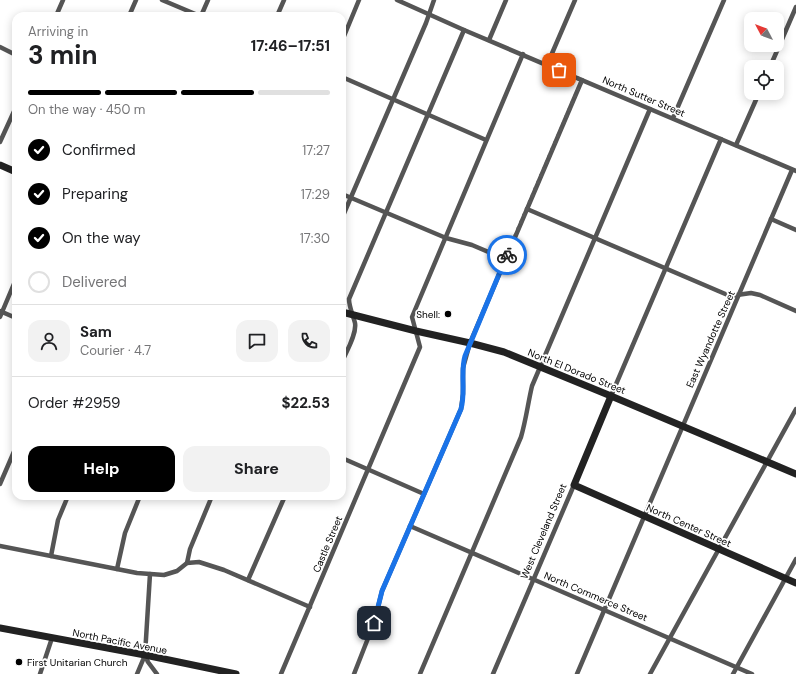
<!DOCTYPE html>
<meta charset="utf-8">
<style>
body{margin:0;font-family:"DM Sans",sans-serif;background:#f2f2f2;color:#202124;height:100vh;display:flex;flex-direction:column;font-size:15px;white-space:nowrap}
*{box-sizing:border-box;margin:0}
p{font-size:13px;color:#757577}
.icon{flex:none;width:22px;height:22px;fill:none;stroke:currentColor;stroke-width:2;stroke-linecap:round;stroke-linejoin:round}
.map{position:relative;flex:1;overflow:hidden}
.drawer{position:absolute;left:12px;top:12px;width:334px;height:488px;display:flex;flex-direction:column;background:#fff;border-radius:12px;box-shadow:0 2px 10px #0003}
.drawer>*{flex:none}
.needle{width:26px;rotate:311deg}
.controls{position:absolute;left:744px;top:12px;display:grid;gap:8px}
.controls a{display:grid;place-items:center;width:40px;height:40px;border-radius:8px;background:#fff;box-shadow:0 2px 10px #0003;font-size:20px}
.pin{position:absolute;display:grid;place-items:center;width:34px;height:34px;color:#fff;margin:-17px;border-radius:8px;box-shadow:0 2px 6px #0006}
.courier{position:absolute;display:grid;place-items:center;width:40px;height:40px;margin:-20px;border:3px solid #1a73e8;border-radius:50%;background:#fff;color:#222;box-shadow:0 1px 5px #0007}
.headline em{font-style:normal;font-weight:700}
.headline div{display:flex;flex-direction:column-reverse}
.headline{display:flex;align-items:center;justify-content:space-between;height:68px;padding:0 16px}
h1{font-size:26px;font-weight:700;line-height:30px}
.bar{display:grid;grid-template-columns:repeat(4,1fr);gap:6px 4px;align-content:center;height:48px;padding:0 16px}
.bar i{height:5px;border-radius:3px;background:#e0e0e0}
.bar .selected{background:#000}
.bar p{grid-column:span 4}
.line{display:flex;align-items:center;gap:10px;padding:0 16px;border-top:1px solid #e0e0e0}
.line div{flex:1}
.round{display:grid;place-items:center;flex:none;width:42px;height:42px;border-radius:12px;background:#f2f2f2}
ol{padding:0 16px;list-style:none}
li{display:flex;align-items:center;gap:12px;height:44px}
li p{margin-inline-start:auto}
li .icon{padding:4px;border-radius:50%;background:#000;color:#fff;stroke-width:4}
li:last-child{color:#757577}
li i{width:22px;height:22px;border:2px solid #e0e0e0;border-radius:50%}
.cta{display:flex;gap:8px;margin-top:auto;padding:8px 16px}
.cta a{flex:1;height:46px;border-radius:12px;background:#000;color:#fff;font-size:16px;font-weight:700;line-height:46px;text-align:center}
.cta a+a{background:#f2f2f2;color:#202124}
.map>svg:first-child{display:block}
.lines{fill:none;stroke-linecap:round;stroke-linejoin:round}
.street{stroke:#555;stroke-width:4.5}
.secondary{stroke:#222;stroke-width:7}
.done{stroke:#595959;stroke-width:4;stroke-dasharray:0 7.2}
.route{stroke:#1a73e8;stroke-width:5}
.poi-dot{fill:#000;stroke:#fff;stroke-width:1.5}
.labels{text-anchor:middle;stroke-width:3.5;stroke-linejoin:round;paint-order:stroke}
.street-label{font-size:10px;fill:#000;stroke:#fff}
.poi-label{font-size:10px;fill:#000;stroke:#fff;text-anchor:end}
</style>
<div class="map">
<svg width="796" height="674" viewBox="0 0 796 674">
<rect width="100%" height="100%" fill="#fff"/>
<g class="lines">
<g class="street">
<polyline points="162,0 200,16"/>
<polyline points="397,0 464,30 796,171"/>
<polyline points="56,16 63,0"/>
<polyline points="129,16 136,0"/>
<polyline points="201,16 208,0"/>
<polyline points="277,16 284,0"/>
<polyline points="489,40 506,0"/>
<polyline points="342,41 359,0"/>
<polyline points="0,47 16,55"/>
<polyline points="547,65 575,0"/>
<polyline points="770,67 796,7"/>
<polyline points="342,77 486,140"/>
<polyline points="673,118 724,0"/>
<polyline points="0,142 16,107"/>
<polyline points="736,145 759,93"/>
<polyline points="342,194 446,238 472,245 505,259"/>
<polyline points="527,209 730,296 751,293 760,295 796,311"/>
<polyline points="342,218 426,23 434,0"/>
<polyline points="771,219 796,230"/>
<polyline points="0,311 16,318"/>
<polyline points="0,317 16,279"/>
<path d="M342,362C346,352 357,334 355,323C353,315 349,307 349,299L464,30"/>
<polyline points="611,396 721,139"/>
<polyline points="342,458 424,494"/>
<polyline points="0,484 16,447"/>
<polyline points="410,526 752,674"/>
<polyline points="0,546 137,573 164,575 177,571 187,563 199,562 224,570 310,607"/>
<polyline points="51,556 58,520 68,496"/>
<polyline points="187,563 190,549 212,496"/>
<polyline points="117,569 125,533 140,496"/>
<polyline points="248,580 285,496"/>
<polyline points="145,655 148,662 157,674"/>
<polyline points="40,674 52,638"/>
<polyline points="137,674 145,655 150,574"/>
<polyline points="281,674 420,347 412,317 523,54"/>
<polyline points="354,674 374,623 382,591 461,409 463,394 463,368 470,343 582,80"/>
<path d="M420,674L521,437C526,420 528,403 532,386L650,109"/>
<polyline points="493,674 574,485"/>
<polyline points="577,674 792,170"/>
<polyline points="650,674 796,409"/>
<polyline points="733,674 796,559"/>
</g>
<g class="secondary">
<polyline points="0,165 16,172"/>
<polyline points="342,312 416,331 470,343 504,352 611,396 796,474"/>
<polyline points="611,396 574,485 796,583"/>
<polyline points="0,628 145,655 236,674"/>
</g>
</g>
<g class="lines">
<polyline class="done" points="507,255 582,80 559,70"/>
<path class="route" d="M374,623L382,591L461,409C466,391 460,373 465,356L507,255"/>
</g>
<g class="poi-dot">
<circle cx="448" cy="314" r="4"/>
<circle cx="19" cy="662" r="4"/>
</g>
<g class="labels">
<g class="street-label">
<text transform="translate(644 96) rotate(23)" y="4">North Sutter Street</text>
<text transform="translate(710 339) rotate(-66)" y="4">East Wyandotte Street</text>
<text transform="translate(577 371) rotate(22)" y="4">North El Dorado Street</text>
<text transform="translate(689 525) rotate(24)" y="4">North Center Street</text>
<text transform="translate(543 531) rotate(-67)" y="4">West Cleveland Street</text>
<text transform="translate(327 544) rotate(-67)" y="4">Castle Street</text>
<text transform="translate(596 596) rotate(23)" y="4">North Commerce Street</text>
<text transform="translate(120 641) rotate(11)" y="4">North Pacific Avenue</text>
</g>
<g class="poi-label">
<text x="440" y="318">Shell:</text>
<text x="27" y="666" text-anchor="start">First Unitarian Church</text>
</g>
</g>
</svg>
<div class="controls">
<a><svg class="needle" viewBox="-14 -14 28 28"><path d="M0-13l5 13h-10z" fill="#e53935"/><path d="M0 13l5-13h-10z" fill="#757577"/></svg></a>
<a><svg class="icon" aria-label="locate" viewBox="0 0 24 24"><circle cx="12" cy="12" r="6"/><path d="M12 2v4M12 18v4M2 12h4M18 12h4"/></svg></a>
</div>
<div class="pin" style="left:559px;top:70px;background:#ea580c"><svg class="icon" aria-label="bag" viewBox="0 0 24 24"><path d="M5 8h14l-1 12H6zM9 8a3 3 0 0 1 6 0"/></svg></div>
<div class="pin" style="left:374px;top:623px;background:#1f2937"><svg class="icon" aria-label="home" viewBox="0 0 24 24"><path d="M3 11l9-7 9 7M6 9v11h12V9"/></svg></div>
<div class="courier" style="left:507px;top:255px"><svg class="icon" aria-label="bike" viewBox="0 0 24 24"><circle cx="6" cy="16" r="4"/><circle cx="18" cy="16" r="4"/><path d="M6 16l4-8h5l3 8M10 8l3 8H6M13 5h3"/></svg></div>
<section class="drawer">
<div class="headline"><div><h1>3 min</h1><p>Arriving in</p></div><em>17:46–17:51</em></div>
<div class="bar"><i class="selected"></i><i class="selected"></i><i class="selected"></i><i></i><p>On the way · 450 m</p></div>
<ol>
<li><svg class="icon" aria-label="check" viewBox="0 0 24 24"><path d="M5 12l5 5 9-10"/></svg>Confirmed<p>17:27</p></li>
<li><svg class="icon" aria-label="check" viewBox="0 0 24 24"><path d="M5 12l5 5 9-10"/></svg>Preparing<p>17:29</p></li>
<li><svg class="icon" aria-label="check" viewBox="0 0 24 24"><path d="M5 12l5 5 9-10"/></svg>On the way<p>17:30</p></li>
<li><i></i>Delivered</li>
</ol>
<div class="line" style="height:72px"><a class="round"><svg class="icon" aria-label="person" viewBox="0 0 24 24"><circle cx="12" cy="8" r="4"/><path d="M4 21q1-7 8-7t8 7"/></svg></a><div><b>Sam</b><p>Courier · 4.7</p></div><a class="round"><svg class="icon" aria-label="chat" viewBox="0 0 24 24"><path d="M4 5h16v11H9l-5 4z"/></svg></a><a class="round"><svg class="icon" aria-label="phone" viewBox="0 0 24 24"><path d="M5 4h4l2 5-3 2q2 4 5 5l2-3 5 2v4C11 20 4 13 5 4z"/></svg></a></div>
<div class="line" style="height:52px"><div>Order #2959</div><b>$22.53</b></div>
<div class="cta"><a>Help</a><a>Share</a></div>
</section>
</div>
